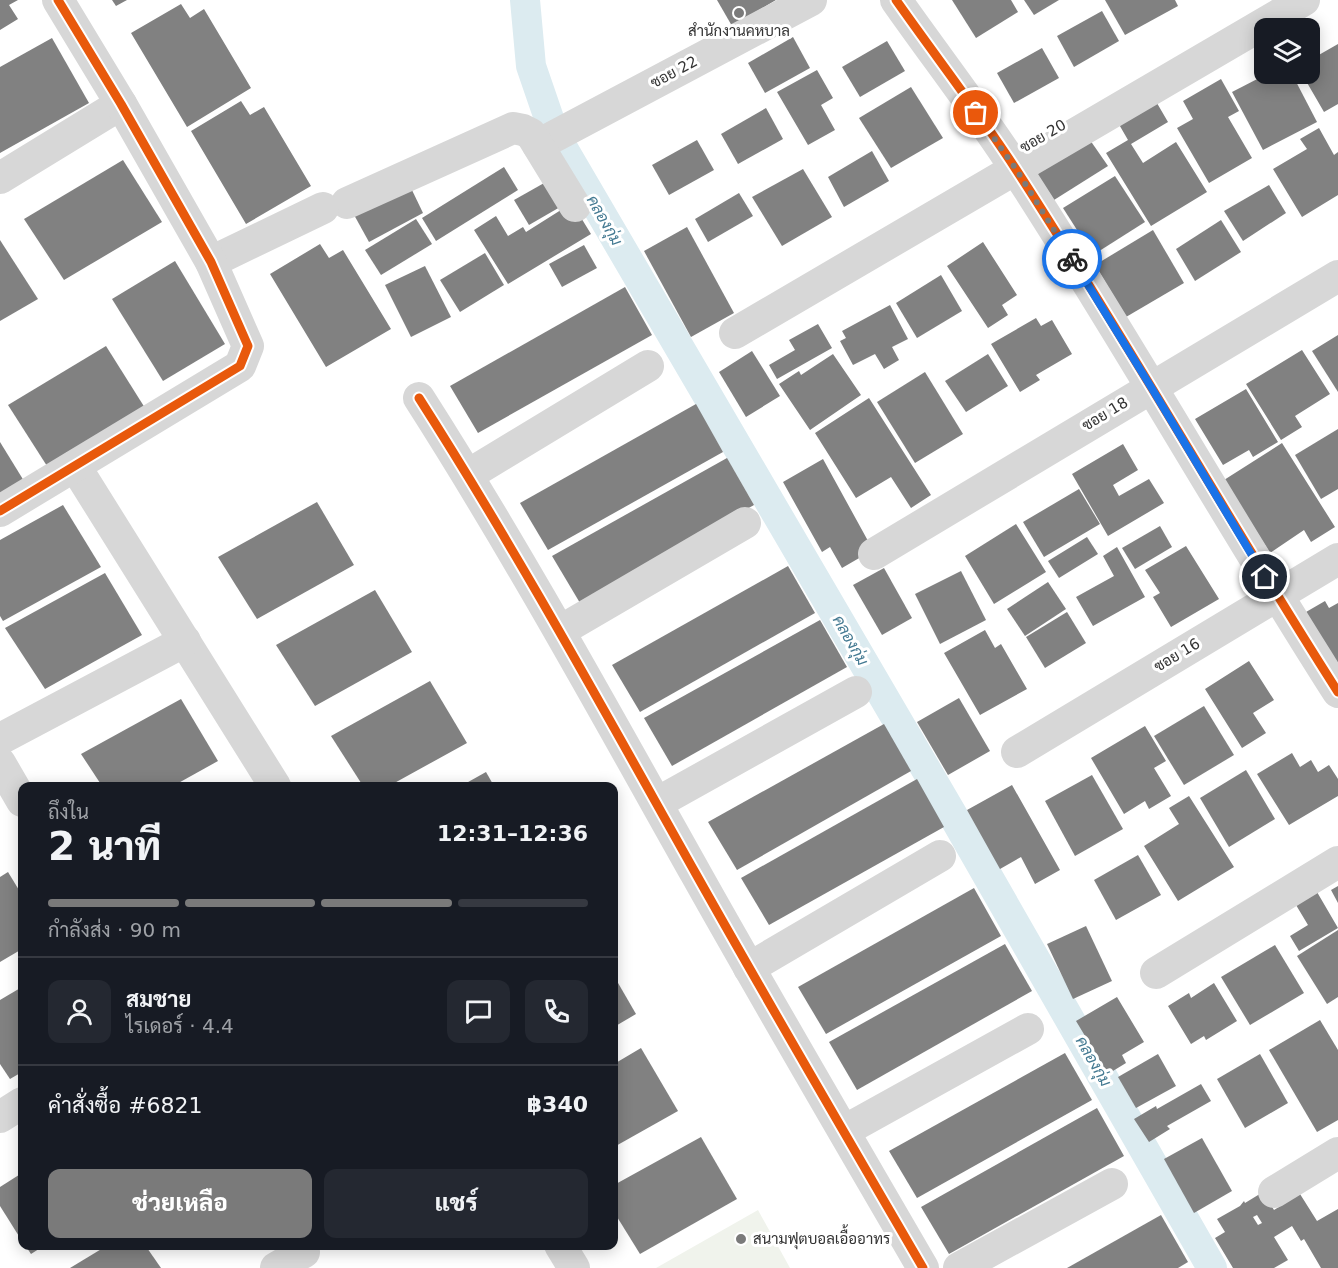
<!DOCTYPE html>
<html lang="th">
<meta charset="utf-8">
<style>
body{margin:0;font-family:"DejaVu Sans",Sarabun,sans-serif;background:#242831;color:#f1f3f6;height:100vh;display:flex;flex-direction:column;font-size:22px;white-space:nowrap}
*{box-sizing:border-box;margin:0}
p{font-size:20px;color:#9ea1a6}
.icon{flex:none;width:33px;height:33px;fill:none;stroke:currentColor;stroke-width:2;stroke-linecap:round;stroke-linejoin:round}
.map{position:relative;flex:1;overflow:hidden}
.side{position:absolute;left:18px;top:782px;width:600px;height:468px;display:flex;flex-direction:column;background:#171b24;border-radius:12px;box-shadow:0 3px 15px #0003}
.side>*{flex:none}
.buttons{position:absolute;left:1254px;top:18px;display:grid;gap:12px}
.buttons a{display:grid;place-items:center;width:66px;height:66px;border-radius:12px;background:#171b24;box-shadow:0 3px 15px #0003;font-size:30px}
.pin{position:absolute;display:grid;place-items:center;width:51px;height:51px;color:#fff;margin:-26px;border:3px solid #fff;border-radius:50%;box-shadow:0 2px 6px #0007}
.courier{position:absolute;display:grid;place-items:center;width:60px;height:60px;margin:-30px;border:4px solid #1a73e8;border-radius:50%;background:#fff;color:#222;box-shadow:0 2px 8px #0007}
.summary em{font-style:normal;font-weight:800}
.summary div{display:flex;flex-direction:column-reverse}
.summary{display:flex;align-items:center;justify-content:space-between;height:102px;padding:0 30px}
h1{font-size:39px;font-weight:800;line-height:45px}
.bar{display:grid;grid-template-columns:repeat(4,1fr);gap:9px 6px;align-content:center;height:72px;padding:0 30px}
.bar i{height:8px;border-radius:4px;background:#363941}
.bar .on{background:#7a7a7a}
.bar p{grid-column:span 4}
.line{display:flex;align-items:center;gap:15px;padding:0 30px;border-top:2px solid #363941}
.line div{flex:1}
.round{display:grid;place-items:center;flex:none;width:63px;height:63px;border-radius:12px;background:#242831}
.primary-button{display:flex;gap:12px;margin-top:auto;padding:12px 30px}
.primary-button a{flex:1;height:69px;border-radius:12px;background:#7a7a7a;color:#fff;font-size:24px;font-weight:800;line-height:69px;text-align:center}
.primary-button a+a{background:#242831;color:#f1f3f6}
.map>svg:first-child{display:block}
.green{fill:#f0f3ec}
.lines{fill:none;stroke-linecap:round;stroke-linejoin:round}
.canal{stroke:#dcebf0;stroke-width:30}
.building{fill:#818181;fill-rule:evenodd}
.street{stroke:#d7d7d7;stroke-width:32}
.cycleway-casing{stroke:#fff;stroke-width:13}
.cycleway{stroke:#e8590c;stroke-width:9}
.done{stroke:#7a7a7a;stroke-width:6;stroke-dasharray:0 10.8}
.route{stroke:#1a73e8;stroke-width:8}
.poi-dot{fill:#7a7a7a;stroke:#fff;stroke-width:2}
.labels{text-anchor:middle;stroke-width:6;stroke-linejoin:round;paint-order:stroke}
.poi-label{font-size:15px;fill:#333;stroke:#fff}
.street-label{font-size:15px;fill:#333;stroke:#fff}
.water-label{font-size:16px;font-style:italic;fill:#447a92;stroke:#fff}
</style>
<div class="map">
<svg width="1338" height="1268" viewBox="0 0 1338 1268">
<rect width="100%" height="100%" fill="#fff"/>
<polygon class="green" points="758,1210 790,1268 656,1268"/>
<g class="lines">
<polyline class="canal" points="525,0 531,66 554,133 955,819 1212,1268"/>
</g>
<g class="building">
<polygon points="0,0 18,0 9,5 18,19 0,30"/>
<polygon points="112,0 127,0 116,6"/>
<polygon points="717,0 776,0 732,26"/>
<polygon points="952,0 1011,0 1018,12 976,38"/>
<polygon points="1024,0 1059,0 1034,15"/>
<polygon points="1105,0 1175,0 1178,6 1125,35"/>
<polygon points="181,4 190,18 204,9 251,88 187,127 131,33"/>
<polygon points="1102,11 1119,41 1074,67 1057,36"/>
<polygon points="793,37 810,68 765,93 748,63"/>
<polygon points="52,38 89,103 0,153 0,67"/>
<polygon points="887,41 905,71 860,97 842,67"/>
<polygon points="1338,44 1338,104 1324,112 1302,74 1310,74 1310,60"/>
<polygon points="1042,48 1059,78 1014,103 997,73"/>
<polygon points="817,70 833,98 821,105 835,130 808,145 777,92"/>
<polygon points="1267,74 1292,74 1317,122 1263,150 1232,92"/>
<polygon points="1221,79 1239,111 1228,117 1252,158 1209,183 1177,128 1193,119 1183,101"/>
<polygon points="911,87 943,138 891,168 859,118"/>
<polygon points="1154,98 1168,122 1131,144 1143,163 1176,142 1207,192 1151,226 1106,153 1128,140 1117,121"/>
<polygon points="241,101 250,115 264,107 311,186 246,224 191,131"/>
<polygon points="766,108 783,139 738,164 721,134"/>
<polygon points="1319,128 1334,155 1338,152 1338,195 1302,217 1273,169 1307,149 1300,139"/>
<polygon points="697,140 714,170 669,195 652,165"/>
<polygon points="1090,140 1108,166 1054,200 1037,174"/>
<polygon points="872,151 889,181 844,207 828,177"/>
<polygon points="123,160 162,222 64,280 24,219"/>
<polygon points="504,167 518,190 436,241 422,218"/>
<polygon points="803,169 832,217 782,246 752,197"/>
<polygon points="1115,176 1145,222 1093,255 1063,208"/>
<polygon points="553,178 567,203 529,225 514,200"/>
<polygon points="1269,185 1286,213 1243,241 1224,211"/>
<polygon points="411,188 423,213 369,242 353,213"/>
<polygon points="739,193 753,216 708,242 695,219"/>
<polygon points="572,203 591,234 508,284 474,230 496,216 508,236 523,227 526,232"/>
<polygon points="416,219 432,244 381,275 365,250"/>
<polygon points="1221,220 1241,252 1195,281 1176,249"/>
<polygon points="687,227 734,313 691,337 644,251"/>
<polygon points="1153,230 1184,283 1126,317 1095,265"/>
<polygon points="0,240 38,299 0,321"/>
<polygon points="983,242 1017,295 1002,305 1008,315 988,328 947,266"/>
<polygon points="320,244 329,258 343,250 391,329 326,367 270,274"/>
<polygon points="584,245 597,268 562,287 549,264"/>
<polygon points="485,253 504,285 460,312 440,280"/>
<polygon points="175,261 225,344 163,381 112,299"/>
<polygon points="425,266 451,317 411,337 385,285"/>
<polygon points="941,275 962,311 917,338 896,303"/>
<polygon points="625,287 652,335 478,433 450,386"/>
<polygon points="890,305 908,339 892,347 899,360 884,369 875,354 853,365 840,341 846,338 842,331"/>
<polygon points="1036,318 1041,326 1052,320 1072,354 1036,375 1040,380 1020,392 991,344"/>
<polygon points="818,324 832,348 777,379 769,365 795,350 789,340"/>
<polygon points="1338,335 1338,392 1312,351"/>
<polygon points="106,346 145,408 47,466 8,405"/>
<polygon points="1302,350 1330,394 1295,416 1302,427 1281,440 1246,384"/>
<polygon points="752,351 780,396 746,417 719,372"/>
<polygon points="833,354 861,395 810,430 779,384 799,371 801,375"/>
<polygon points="988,354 1008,386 966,412 945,381"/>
<polygon points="925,372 963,434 915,463 877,402"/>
<polygon points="1246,389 1278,442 1253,457 1249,450 1223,465 1195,419"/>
<polygon points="869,398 931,495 911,508 891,477 856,498 815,433"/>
<polygon points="696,404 723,452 548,550 520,503"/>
<polygon points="1338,429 1338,489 1321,499 1295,455"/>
<polygon points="0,442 24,481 0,495"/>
<polygon points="1282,443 1335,527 1311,542 1304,530 1270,553 1224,480"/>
<polygon points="1123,444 1138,470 1113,485 1119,496 1149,479 1164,503 1108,536 1072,474"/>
<polygon points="727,458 754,505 580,603 552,556"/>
<polygon points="823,459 873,550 842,568 830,547 822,552 783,482"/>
<polygon points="1079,489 1100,524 1044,557 1023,522"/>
<polygon points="317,502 354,565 257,619 218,557"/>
<polygon points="63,505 101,567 3,621 0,616 0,540"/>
<polygon points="1016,524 1046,572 994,604 965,556"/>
<polygon points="1160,526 1172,547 1135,569 1122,548"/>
<polygon points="1087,537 1098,554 1059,578 1048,561"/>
<polygon points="1186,546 1219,599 1171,627 1153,597 1160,593 1145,570"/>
<polygon points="1117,547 1145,597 1093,626 1076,597 1114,576 1103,556"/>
<polygon points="788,566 815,613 640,712 612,665"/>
<polygon points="884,568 912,618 882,635 853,585"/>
<polygon points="961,571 986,620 940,644 915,594"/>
<polygon points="105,573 142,635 45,689 5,628"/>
<polygon points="1048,582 1066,609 1025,636 1007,609"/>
<polygon points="375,590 412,652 315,706 276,645"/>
<polygon points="1325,601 1329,608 1338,603 1338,668 1306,612"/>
<polygon points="1067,612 1086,643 1045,668 1026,637"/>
<polygon points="820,620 847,667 672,766 644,718"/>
<polygon points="985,630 995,648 1001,644 1027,689 980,715 944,653"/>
<polygon points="1249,661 1274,700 1253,713 1266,733 1242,748 1205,689"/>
<polygon points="430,681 467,743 389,786 363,786 331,736"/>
<polygon points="959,698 990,751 948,775 917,722"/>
<polygon points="181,699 218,761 173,786 102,786 81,754"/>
<polygon points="1204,706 1234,755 1184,785 1154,736"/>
<polygon points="884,724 911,771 737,870 708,822"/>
<polygon points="1145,726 1166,761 1154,768 1171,796 1149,809 1145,801 1124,814 1091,758"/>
<polygon points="1292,753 1300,767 1311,760 1318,772 1329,765 1338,779 1338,796 1289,825 1257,774"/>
<polygon points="1246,770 1275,819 1229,847 1200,798"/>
<polygon points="486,772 494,786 461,786"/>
<polygon points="1092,775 1123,829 1075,856 1045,801"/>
<polygon points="917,779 944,827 769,925 741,878"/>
<polygon points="1012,785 1060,870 1035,884 1021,857 1000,869 967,810"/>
<polygon points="1189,796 1234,867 1178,901 1144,846 1179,824 1169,808"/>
<polygon points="1138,855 1161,895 1116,920 1094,880"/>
<polygon points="8,872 22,895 22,949 0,962 0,877"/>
<polygon points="1338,886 1338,903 1331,890"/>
<polygon points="974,888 1001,936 826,1034 798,987"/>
<polygon points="1317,892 1338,928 1299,951 1290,936 1308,925 1296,905"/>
<polygon points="1086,926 1112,981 1073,999 1047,944"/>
<polygon points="1338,930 1338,997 1327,1004 1297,956"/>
<polygon points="1005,944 1032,991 857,1090 829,1042"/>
<polygon points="1275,945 1304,993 1250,1025 1221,977"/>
<polygon points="614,976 636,1014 614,1027"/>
<polygon points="1214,983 1237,1021 1206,1040 1204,1036 1191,1044 1168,1006 1189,993 1191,998"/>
<polygon points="22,987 22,1072 10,1079 0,1064 0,1000"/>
<polygon points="1117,997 1144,1042 1122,1055 1126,1063 1108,1074 1076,1021"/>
<polygon points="1320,1020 1338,1050 1338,1120 1317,1132 1269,1050"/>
<polygon points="641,1048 678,1111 614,1147 614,1064"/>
<polygon points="1065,1053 1092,1100 917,1198 889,1151"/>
<polygon points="1158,1054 1176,1086 1136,1108 1118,1077"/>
<polygon points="1260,1054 1288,1103 1245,1128 1217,1079"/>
<polygon points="1201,1084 1211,1101 1167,1126 1170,1129 1149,1142 1134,1119 1156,1106 1157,1109"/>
<polygon points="1097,1108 1124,1156 949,1254 921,1207"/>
<polygon points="701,1137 737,1199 640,1254 614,1212 614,1185"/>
<polygon points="1202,1138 1232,1191 1194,1213 1164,1159"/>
<polygon points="22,1173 22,1241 0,1206 0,1187"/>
<path d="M1263,1192L1274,1210L1300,1194L1317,1221L1338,1209V1268H1321L1304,1239L1301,1241L1292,1226L1274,1237L1288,1260L1274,1268H1233L1215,1238L1225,1232L1217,1219L1240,1206L1244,1201L1245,1203ZM1257,1215L1262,1223L1258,1225L1253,1217Z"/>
<polygon points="1161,1215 1188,1262 1178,1268 1067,1268"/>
<polygon points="25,1245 45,1245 31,1254"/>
<polygon points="108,1245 145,1245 161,1268 70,1268"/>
</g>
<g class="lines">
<g class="street">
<path d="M896,0C936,57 979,112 1017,171C1128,342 1228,520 1338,692"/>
<polyline points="538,145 811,0"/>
<polyline points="0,178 121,104"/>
<polyline points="347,203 513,128 523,130 531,134 575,206"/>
<polyline points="211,262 323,208"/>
<polyline points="735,333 1304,0"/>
<path d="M419,398C518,553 606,714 696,874C770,1006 847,1137 923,1268"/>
<polyline points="75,466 275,786"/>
<polyline points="468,475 648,366"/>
<polyline points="0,511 240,366 248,346 211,262 121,104 58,0"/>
<polyline points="874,554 1338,276"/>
<polyline points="560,631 745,523"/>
<polyline points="0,739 185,641"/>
<polyline points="1017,752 1338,559"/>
<polyline points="0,763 22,801"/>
<polyline points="657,803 856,692"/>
<polyline points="749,968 940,856"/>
<polyline points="1156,973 1338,862"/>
<polyline points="0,1117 22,1103"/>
<polyline points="844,1131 1028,1029"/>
<polyline points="1274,1192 1338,1153"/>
<polyline points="560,1245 574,1268"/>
<polyline points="276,1268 304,1252"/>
<polyline points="959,1268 1112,1184"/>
</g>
<defs>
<g id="cycleway">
<path d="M896,0C936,57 979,112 1017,171C1128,342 1228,520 1338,692"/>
<path d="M419,398C518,553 606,714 696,874C770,1006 847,1137 923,1268"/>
<polyline points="0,511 240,366 248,346 211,262 121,104 58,0"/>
</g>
</defs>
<use href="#cycleway" class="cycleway-casing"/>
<use href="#cycleway" class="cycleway"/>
</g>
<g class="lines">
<polyline class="done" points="976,113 1016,169 1072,259"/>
<polyline class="route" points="1072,259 1151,387 1265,577"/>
</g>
<g class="poi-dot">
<circle cx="739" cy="13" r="6"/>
<circle cx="741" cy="1239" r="6"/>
</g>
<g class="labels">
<g class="poi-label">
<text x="739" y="36">สำนักงานคหบาล</text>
<text x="753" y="1244" text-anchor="start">สนามฟุตบอลเอื้ออาทร</text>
</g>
<g class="street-label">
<text transform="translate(674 72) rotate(-28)" y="5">ซอย 22</text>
<text transform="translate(1043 136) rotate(-30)" y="5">ซอย 20</text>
<text transform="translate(1105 414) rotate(-31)" y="5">ซอย 18</text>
<text transform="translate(1177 655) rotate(-31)" y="5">ซอย 16</text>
</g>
<g class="water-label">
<text transform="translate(605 220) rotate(60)" y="6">คลองกุ่ม</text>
<text transform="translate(851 640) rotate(60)" y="6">คลองกุ่ม</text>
<text transform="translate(1094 1061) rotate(60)" y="6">คลองกุ่ม</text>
</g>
</g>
</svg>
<div class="buttons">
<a><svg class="icon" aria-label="layers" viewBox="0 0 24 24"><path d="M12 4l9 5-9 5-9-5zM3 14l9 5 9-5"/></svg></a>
</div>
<div class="pin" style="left:976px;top:113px;background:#ea580c"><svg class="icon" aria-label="bag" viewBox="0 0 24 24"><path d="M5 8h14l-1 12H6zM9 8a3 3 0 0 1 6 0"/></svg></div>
<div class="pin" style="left:1265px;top:577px;background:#1f2937"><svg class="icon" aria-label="home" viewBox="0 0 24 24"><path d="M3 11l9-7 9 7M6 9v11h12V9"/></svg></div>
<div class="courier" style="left:1072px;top:259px"><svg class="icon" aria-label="bike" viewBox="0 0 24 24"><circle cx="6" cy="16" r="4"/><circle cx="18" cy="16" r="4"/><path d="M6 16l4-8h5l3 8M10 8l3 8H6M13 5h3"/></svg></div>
<section class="side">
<div class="summary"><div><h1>2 นาที</h1><p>ถึงใน</p></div><em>12:31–12:36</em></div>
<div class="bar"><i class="on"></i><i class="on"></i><i class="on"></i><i></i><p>กำลังส่ง · 90 m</p></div>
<div class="line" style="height:108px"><a class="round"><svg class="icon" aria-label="person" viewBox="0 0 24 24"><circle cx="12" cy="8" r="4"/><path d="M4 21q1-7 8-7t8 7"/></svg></a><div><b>สมชาย</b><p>ไรเดอร์ · 4.4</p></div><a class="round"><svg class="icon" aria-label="chat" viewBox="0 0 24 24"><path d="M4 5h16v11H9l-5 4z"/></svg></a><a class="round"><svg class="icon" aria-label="phone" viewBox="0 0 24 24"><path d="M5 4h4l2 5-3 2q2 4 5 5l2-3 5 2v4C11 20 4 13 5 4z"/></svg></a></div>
<div class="line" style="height:78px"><div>คำสั่งซื้อ #6821</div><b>฿340</b></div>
<div class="primary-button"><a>ช่วยเหลือ</a><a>แชร์</a></div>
</section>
</div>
